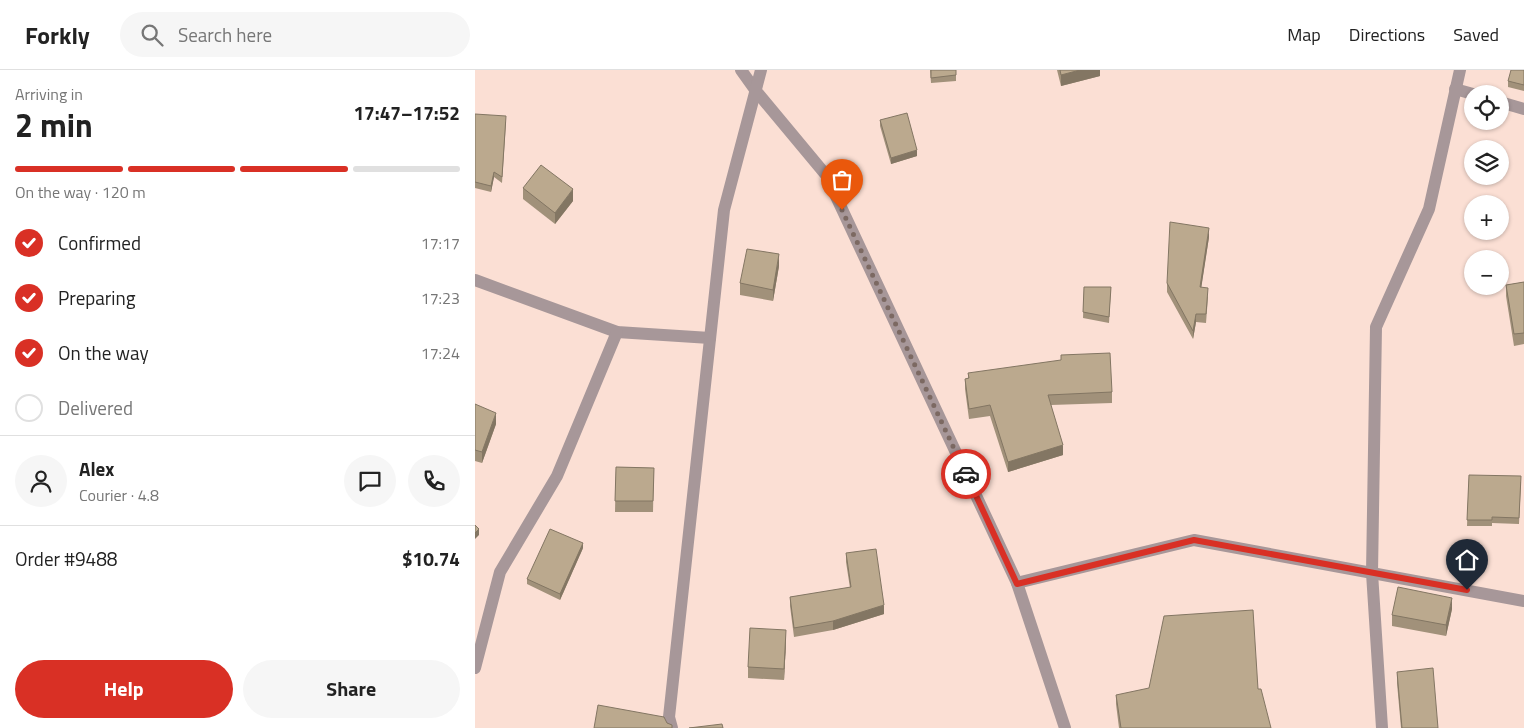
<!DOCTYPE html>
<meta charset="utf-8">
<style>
body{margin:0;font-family:"Titillium Web",sans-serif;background:#f6f6f6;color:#222;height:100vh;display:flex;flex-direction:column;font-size:19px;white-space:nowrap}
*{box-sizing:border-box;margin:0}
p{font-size:16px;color:#767676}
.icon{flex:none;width:28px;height:28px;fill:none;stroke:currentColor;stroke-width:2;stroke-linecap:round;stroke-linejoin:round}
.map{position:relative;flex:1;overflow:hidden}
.sheet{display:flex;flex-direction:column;background:#fff;width:475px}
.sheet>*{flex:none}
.controls{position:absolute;left:989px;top:15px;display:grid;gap:10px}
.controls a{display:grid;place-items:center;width:45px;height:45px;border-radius:50%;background:#fff;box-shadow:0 1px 4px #0004;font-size:25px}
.pin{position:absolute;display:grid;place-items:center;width:42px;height:42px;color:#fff;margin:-51px -21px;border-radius:50% 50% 50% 0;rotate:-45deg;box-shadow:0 0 5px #0007}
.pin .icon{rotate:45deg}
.courier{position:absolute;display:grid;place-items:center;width:50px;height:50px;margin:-25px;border:4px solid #d93025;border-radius:50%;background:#fff;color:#222;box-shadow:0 1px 6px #0007}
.head em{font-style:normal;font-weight:700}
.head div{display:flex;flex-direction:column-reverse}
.head{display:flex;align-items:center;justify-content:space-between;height:85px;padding:0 15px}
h1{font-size:32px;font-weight:700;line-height:38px}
.bar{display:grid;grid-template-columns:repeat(4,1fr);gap:8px 5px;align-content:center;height:60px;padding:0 15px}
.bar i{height:6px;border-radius:4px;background:#e0e0e0}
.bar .active{background:#d93025}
.bar p{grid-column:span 4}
.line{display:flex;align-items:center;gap:12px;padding:0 15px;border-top:1px solid #e0e0e0}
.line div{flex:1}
.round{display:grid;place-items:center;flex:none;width:52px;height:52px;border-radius:26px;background:#f6f6f6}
ol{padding:0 15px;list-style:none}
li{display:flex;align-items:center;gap:15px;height:55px}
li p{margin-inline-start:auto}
li .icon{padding:5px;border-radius:50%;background:#d93025;color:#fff;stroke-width:4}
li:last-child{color:#767676}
li i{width:28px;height:28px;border:2px solid #e0e0e0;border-radius:50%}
.primary-button{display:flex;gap:10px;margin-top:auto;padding:10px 15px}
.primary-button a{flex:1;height:58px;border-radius:30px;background:#d93025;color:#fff;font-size:20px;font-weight:700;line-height:58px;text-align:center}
.primary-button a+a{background:#f6f6f6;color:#222}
header{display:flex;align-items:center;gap:30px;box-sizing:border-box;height:70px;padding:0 25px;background:#fff;border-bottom:1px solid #e0e0e0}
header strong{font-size:24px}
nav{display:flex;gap:28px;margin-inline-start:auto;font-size:18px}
.search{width:350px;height:45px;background:#f6f6f6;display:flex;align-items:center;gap:12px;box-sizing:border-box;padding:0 18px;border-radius:28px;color:#767676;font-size:19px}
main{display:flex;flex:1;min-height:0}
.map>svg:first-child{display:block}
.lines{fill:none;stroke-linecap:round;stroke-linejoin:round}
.minor{stroke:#a79799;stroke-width:12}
.wall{fill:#a1917a}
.shaded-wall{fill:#837663}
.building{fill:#bba98e;stroke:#837663}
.done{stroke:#7c6962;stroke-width:5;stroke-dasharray:0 9}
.route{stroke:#d93025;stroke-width:6}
</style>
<header>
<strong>Forkly</strong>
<div class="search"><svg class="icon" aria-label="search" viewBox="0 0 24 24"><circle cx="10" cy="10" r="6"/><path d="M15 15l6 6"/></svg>Search here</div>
<nav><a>Map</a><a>Directions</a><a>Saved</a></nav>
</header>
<main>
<section class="sheet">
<div class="head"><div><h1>2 min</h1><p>Arriving in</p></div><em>17:47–17:52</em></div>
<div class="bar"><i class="active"></i><i class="active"></i><i class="active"></i><i></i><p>On the way · 120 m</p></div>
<ol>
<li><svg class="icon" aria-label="check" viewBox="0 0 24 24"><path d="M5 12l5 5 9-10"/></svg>Confirmed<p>17:17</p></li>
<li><svg class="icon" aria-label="check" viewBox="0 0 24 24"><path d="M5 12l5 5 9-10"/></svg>Preparing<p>17:23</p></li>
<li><svg class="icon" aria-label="check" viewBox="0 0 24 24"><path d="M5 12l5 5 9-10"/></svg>On the way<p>17:24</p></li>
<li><i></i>Delivered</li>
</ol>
<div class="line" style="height:90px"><a class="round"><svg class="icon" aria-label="person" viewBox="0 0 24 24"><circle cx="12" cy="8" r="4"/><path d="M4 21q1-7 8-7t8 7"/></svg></a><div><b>Alex</b><p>Courier · 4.8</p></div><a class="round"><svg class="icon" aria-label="chat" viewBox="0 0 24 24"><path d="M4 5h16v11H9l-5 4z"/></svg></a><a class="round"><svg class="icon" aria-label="phone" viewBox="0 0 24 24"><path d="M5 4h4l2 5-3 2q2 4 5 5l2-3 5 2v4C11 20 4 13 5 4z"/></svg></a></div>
<div class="line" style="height:65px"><div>Order #9488</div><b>$10.74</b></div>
<div class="primary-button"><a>Help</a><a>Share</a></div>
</section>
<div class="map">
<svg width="1049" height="658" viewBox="0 0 1049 658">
<rect width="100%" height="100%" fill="#fbdfd4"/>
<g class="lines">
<g class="minor">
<polyline points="266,0 281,21 351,105 542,513 590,658"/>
<polyline points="980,19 998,24"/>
<polyline points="1025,32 1049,39"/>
<polyline points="0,210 142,262 235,268"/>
<polyline points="542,513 719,470 1049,531"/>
<polyline points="0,598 25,502 82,406 142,262"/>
<polyline points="197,658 194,647 249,140 286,0"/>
<polyline points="907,658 897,503 901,257 954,139 985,0"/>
</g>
</g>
<g class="wall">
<polygon points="455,0 481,0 481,11 456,13"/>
<polygon points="582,0 625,0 625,6 586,16"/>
<polygon points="1049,0 1049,21 1033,17 1033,11"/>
<polygon points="0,44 31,52 27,113 19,107 16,122 0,118"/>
<polygon points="405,50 442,86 416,94 405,56"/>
<polygon points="48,118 98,131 80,154 48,129"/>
<polygon points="734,167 726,218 733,227 731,253 721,252 718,269 692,222 692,213"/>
<polygon points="304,196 298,231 265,225 265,213"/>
<polygon points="1049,212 1049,274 1039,276 1031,226 1031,215"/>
<polygon points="609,217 636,217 634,253 608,248"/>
<polygon points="493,303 637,322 637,333 576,335 588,385 533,402 515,346 494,349 490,319 490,309 493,308"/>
<polygon points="0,334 21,354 7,393 0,391"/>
<polygon points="141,397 179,398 178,442 140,442"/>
<polygon points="994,405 1046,412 1044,454 1017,453 1017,456 992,456"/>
<polygon points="108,478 85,530 52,514 52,509"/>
<polygon points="371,483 409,544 358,560 319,567 315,536 315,527 375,518 371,492"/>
<polygon points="977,539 971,566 917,556 917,545"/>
<polygon points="311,572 309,610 273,608 273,597"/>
<polygon points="922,602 963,658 926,658 922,613"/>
<polygon points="783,619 796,658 644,658 641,634 641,625"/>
</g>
<g class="shaded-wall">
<polygon points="605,0 625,0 625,6 586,16 586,5"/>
<polygon points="442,80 442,86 416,94 416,88"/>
<polygon points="19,102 19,107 16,122 16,116"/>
<polygon points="98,119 98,131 80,154 80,143"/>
<polygon points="734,158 734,167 725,226 725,217"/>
<polygon points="304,184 304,196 298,231 298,220"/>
<polygon points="721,244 721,252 718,269 718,261"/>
<polygon points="21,343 21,354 7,393 7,382"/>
<polygon points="588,375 588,385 533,402 533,392"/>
<polygon points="4,459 4,465 0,469 0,463"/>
<polygon points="108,473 108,478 85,530 85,524"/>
<polygon points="977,528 977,539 971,566 971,555"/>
<polygon points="409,535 409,544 358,560 358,551"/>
<polygon points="311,560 311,572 309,610 309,599"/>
</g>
<g class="building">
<polygon points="456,0 481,0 481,5 456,8"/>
<polygon points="585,0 605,0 586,5"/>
<polygon points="1036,0 1049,0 1049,15 1033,11"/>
<polygon points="432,43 442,80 416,88 405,50"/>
<polygon points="0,44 31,46 27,107 19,102 16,116 0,112"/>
<polygon points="66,95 98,119 80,143 48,118"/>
<polygon points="695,152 734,158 725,217 733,218 731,244 721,244 718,261 692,213"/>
<polygon points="272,179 304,184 298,220 265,213"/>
<polygon points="1049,212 1049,263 1039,264 1031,215"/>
<polygon points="609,217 636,217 634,247 608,242"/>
<polygon points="635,283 637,322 573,325 588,375 533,392 515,335 494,339 490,309 494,308 493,303 586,290 586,285"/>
<polygon points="0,334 21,343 7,382 0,380"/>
<polygon points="141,397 179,398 178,431 140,431"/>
<polygon points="994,405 1046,406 1044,448 1017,447 1017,450 992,450"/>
<polygon points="0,455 4,459 0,463"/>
<polygon points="75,459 108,473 85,524 52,509"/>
<polygon points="401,479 409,535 358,551 319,558 315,527 376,517 371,483"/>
<polygon points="923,517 977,528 971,555 917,545"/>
<polygon points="778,540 783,619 786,619 796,658 646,658 641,625 674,618 689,546"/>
<polygon points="275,558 311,560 309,599 273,597"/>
<polygon points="958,598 963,658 927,658 922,602"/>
<polygon points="123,635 189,647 192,653 197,655 197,658 119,658"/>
<polygon points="247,654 248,658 214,658"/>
</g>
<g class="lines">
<polyline class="done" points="367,140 491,404"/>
<polyline class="route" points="491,404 542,514 719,470 992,520"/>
</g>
</svg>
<div class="controls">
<a><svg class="icon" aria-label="locate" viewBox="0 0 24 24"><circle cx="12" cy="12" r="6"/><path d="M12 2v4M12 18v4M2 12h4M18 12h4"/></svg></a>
<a><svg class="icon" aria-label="layers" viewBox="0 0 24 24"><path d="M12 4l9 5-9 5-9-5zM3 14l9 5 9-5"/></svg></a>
<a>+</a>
<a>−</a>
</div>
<div class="pin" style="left:367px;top:140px;background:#ea580c"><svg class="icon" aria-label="bag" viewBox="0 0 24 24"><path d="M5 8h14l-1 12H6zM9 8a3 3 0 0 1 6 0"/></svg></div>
<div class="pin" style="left:992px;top:520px;background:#1f2937"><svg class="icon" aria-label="home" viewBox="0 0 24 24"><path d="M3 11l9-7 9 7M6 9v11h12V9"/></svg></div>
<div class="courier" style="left:491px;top:404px"><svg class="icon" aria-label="car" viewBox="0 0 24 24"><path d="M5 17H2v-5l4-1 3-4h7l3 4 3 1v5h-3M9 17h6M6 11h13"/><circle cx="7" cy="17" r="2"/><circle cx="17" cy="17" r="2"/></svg></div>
</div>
</main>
